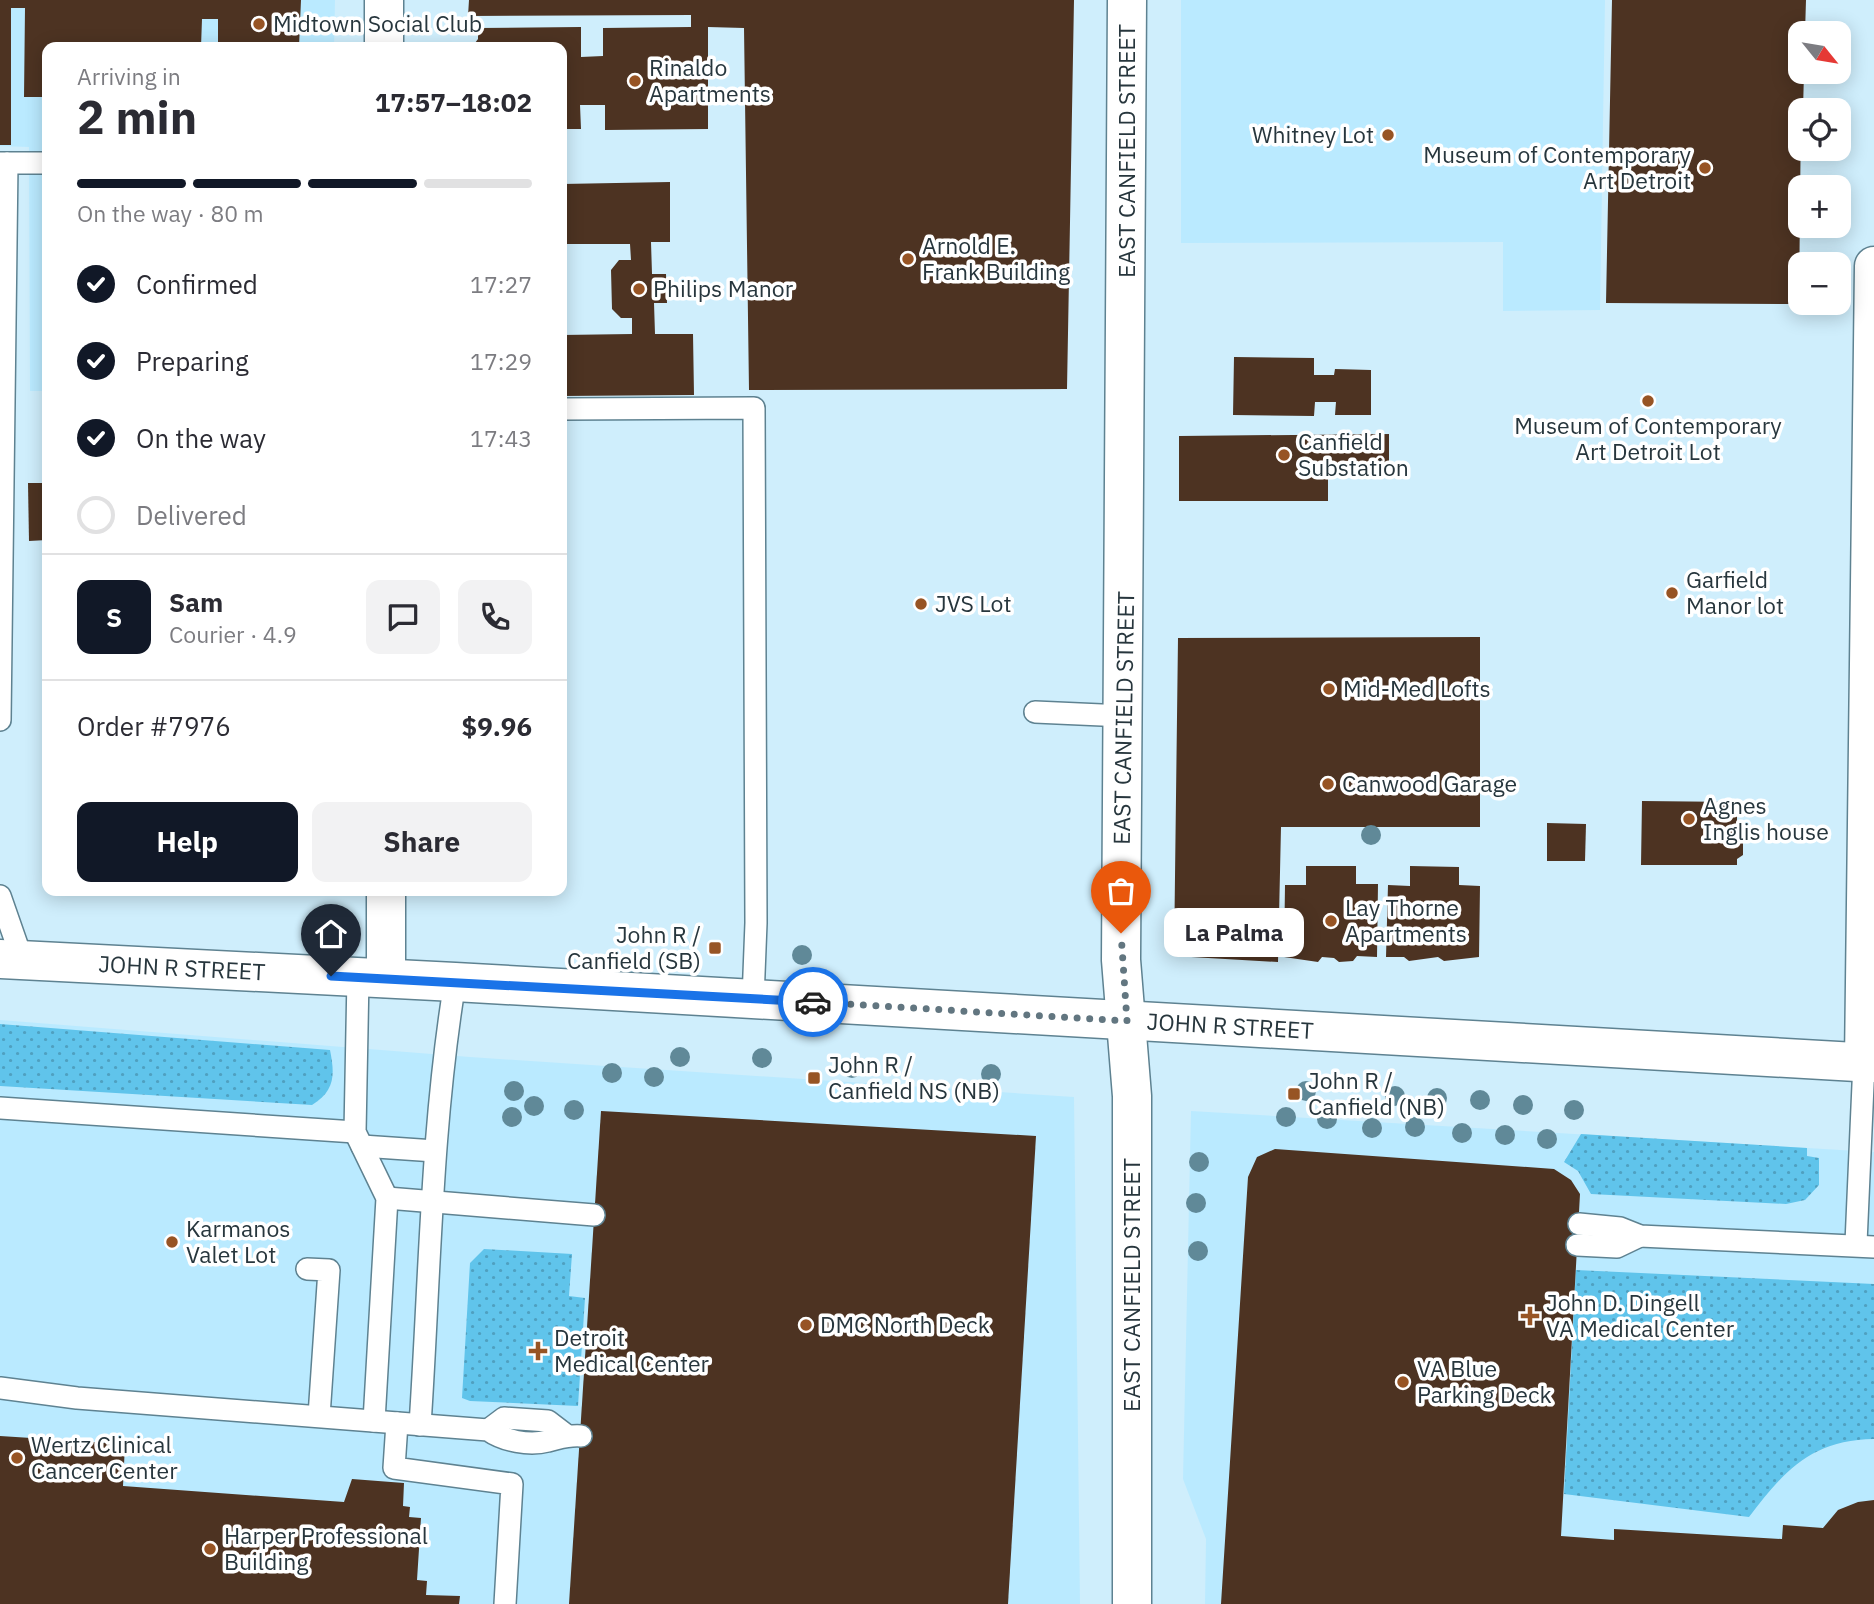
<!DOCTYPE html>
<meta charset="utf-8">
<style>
body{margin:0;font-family:"IBM Plex Sans",sans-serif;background:#f2f2f3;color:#2b2b33;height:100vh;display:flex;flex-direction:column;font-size:26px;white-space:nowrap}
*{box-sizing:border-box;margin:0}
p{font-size:23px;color:#7c7c81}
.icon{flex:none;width:38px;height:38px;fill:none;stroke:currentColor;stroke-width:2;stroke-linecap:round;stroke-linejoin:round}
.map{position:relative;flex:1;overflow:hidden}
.panel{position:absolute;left:42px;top:42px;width:525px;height:854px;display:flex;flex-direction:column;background:#fff;border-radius:14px;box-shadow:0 4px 18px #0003}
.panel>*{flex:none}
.needle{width:46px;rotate:120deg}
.fabs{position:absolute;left:1788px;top:21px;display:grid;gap:14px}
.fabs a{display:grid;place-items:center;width:63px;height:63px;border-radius:14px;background:#fff;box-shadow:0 4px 18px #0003;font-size:35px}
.pin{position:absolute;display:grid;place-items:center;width:60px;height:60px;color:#fff;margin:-72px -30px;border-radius:50% 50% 50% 0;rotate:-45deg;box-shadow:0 0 7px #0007}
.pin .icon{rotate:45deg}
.courier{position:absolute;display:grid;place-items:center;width:70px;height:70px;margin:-35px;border:5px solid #1a73e8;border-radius:50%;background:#fff;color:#222;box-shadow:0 2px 9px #0007}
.bubble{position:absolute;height:49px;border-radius:14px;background:#fff;box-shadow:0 4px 18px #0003;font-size:23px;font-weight:700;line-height:49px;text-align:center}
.overview em{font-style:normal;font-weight:700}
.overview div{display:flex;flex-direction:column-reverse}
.overview{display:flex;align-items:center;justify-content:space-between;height:119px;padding:0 35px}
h1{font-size:46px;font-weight:700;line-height:52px}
.bar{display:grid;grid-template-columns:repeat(4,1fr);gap:10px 7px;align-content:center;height:84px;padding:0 35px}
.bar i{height:9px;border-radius:5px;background:#e1e1e2}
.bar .current{background:#111827}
.bar p{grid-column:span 4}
.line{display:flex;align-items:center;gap:18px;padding:0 35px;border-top:2px solid #e1e1e2}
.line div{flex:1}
.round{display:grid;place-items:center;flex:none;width:74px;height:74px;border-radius:14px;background:#f2f2f3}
ol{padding:0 35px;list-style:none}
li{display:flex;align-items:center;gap:21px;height:77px}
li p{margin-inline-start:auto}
li .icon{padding:7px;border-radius:50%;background:#111827;color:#fff;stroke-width:4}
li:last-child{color:#7c7c81}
li i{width:38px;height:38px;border:4px solid #e1e1e2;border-radius:50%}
.button{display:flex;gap:14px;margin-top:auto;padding:14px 35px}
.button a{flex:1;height:80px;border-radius:14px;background:#111827;color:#fff;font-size:28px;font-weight:700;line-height:80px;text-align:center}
.button a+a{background:#f2f2f3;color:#2b2b33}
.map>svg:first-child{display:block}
.built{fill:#baeaff}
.grass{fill:url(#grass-dots)}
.building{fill:#4d3322}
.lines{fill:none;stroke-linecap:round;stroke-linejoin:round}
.lane-casing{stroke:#5e8291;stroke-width:24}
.street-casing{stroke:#5e8291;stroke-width:41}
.secondary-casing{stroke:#5e8291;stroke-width:41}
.lane{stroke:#fff;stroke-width:21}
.street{stroke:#fff;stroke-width:38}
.secondary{stroke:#fff;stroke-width:38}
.tree{fill:#608998}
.done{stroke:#627680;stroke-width:7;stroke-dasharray:0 12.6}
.route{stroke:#1a73e8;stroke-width:9}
.poi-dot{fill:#975424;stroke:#fff;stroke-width:2.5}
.labels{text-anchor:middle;stroke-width:7;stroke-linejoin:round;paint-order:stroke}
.poi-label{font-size:23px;fill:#27363d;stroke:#fff;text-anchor:start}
.street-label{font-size:23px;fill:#27363d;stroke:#fff}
</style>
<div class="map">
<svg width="1874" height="1604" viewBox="0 0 1874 1604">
<defs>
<pattern id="grass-dots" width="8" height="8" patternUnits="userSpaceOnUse" patternTransform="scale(1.75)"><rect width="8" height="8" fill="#60c4eb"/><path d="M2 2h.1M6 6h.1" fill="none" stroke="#4fa0c0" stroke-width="1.8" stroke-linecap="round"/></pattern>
</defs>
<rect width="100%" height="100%" fill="#cfeefc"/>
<g class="built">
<polygon points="0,0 335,0 334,47 47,47 47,391 30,391 29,147 0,146"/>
<polygon points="1181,0 1605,0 1600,310 1503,311 1503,242 1181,243"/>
<polygon points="0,1020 470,1057 1074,1097 1080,1604 0,1604"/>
<polygon points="1191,1111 1874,1152 1874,1604 1205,1604 1206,1539 1183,1479"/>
</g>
<g class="grass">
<path d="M0,1024L330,1050C335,1075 335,1091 312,1105L0,1086Z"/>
<polygon points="1581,1134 1807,1148 1807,1156 1819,1158 1819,1185 1805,1200 1786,1204 1591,1194 1578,1171 1564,1162"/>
<polygon points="484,1249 572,1254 569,1296 585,1298 578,1406 470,1401 462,1398 470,1263"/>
<path d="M1576,1270L1874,1284V1439C1811,1440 1784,1471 1749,1517L1564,1494Z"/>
</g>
<g class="building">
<polygon points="0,0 301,0 299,47 218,47 218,19 202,19 201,47 47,47 47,97 24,97 25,8 11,8 11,145 0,145"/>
<polygon points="469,0 1074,0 1067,389 749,390 744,28 708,27 708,129 605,130 605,105 580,105 581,129 562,129 562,47 472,47 478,39 478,28 581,27 581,57 603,56 603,28 691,27 691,15 468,16"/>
<polygon points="1612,0 1806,0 1805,33 1801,33 1801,72 1804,72 1803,110 1801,110 1799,304 1606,303"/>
<polygon points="670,182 670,242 651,242 652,274 666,274 667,303 654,303 655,334 693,334 694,395 562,396 562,335 632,334 632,318 621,318 612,309 611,270 619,260 631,260 630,244 562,244 562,184"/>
<polygon points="1234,357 1314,358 1314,375 1334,375 1335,369 1371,370 1371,415 1335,415 1336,402 1315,402 1314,416 1233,415"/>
<polygon points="1389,434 1389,475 1328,475 1328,501 1179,501 1179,436"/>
<polygon points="28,483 47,483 47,540 29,541"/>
<polygon points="1480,637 1480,827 1281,827 1278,962 1174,956 1178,638"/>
<polygon points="1642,801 1737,802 1737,837 1743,841 1743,855 1737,859 1737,865 1641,865"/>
<rect x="44" y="813" width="3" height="44"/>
<polygon points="1547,823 1586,824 1585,861 1547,861"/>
<polygon points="1306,866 1356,866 1356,884 1378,884 1377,957 1357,956 1353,961 1339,962 1334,958 1322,957 1318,962 1284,957 1285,885 1306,885"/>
<polygon points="1410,866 1459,867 1459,885 1480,886 1479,957 1444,961 1438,957 1409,961 1404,957 1386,957 1388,885 1410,886"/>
<polygon points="601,1111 1036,1136 1008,1604 569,1604"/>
<polygon points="1275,1149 1554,1169 1571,1180 1580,1194 1561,1536 1614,1540 1614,1529 1782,1539 1783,1525 1823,1528 1838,1510 1858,1502 1874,1500 1874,1604 1221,1604 1248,1177 1257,1157"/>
<polygon points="0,1436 125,1444 123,1486 344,1502 352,1479 404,1483 403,1506 410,1507 409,1517 421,1518 417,1580 427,1581 426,1595 460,1596 459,1604 0,1604"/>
</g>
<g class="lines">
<defs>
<g id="lane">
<polyline points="0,163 47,163"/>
<polyline points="562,409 754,408 756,923 753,999"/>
<polyline points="1035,712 1124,716"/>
<polyline points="0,720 7,163"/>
<polyline points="0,896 23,962"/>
<polyline points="358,977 355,1132 387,1198 374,1421"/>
<polyline points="0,1108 355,1132"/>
<polyline points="362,1146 435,1151"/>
<polyline points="387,1198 594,1215"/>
<polyline points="1579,1224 1620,1228 1640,1236 1874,1247"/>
<polyline points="1856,1243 1864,1062"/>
<polyline points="1577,1245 1617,1247 1640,1236"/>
<polyline points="307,1269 329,1270 319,1416"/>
<path d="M0,1388L77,1398L488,1430C504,1441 529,1446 548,1441C561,1438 567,1435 581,1436"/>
<polyline points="397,1423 394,1468 512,1484 505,1604"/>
<path d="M420,1425C430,1277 431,1128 455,982"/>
<polyline points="488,1430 504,1418 548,1421 565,1434"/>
</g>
<g id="street">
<polyline points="1127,0 1121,960 1132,1096 1132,1604"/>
<polyline points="384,47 384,0"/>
<polyline points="386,891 386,978"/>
<polyline points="1864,1062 1874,266"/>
</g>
<g id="secondary">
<path id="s1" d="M0,959L455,982L1874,1063"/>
</g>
</defs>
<use href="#lane" class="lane-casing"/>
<use href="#street" class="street-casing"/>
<use href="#secondary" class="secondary-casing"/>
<use href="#lane" class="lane"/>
<use href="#street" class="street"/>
<use href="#secondary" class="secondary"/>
</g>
<g class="tree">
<circle cx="1371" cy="835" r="10"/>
<circle cx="802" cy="955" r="10"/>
<circle cx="680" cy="1057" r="10"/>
<circle cx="762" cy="1058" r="10"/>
<circle cx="852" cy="1068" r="10"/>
<circle cx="612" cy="1073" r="10"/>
<circle cx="991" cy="1074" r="10"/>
<circle cx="654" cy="1077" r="10"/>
<circle cx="514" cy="1091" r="10"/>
<circle cx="1306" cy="1091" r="10"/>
<circle cx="1395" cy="1096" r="10"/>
<circle cx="1437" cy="1098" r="10"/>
<circle cx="1480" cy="1100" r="10"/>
<circle cx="1523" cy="1105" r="10"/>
<circle cx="534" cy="1106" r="10"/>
<circle cx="574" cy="1110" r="10"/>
<circle cx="1574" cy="1110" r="10"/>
<circle cx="512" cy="1117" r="10"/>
<circle cx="1286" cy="1117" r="10"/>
<circle cx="1327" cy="1119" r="10"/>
<circle cx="1415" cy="1127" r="10"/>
<circle cx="1372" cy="1128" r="10"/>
<circle cx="1462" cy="1133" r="10"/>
<circle cx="1505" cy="1135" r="10"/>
<circle cx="1547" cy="1139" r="10"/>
<circle cx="1199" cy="1162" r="10"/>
<circle cx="1196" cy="1203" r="10"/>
<circle cx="1198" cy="1251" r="10"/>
</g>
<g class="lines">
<polyline class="done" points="813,1002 1127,1021 1121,933"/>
<polyline class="route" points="331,976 813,1002"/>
</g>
<g class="poi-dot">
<circle cx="259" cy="24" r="7"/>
<circle cx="635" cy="81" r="7"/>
<circle cx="1388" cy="135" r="7"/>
<circle cx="1705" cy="168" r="7"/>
<circle cx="908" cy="259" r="7"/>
<circle cx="639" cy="289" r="7"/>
<circle cx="1648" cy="401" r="7"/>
<circle cx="1284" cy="455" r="7"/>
<circle cx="1672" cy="593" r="7"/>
<circle cx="921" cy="604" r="7"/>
<circle cx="1329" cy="689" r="7"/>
<circle cx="1328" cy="784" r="7"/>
<circle cx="1689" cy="819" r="7"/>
<circle cx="1331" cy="921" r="7"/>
<rect x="708" y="941" width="14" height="14" rx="3.5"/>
<rect x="807" y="1071" width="14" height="14" rx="3.5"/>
<rect x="1287" y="1087" width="14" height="14" rx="3.5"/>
<circle cx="172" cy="1242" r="7"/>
<path d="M1526.5 1305.5h7v7h7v7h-7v7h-7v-7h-7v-7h7z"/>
<circle cx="806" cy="1325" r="7"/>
<path d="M534.5 1340.5h7v7h7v7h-7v7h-7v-7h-7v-7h7z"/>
<circle cx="1403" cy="1382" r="7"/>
<circle cx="17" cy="1458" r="7"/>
<circle cx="210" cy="1549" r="7"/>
</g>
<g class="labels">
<g class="poi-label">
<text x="273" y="32">Midtown Social Club</text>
<text x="649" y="76">Rinaldo<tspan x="649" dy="26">Apartments</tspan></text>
<text x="1374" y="143" text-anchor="end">Whitney Lot</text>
<text x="1691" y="163" text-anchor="end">Museum of Contemporary<tspan x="1691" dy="26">Art Detroit</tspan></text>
<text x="922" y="254">Arnold E.<tspan x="922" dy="26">Frank Building</tspan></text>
<text x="653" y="297">Philips Manor</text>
<text x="1648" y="434" text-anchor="middle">Museum of Contemporary<tspan x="1648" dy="26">Art Detroit Lot</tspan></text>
<text x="1298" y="450">Canfield<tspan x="1298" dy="26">Substation</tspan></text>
<text x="1686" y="588">Garfield<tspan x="1686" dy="26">Manor lot</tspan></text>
<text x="935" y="612">JVS Lot</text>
<text x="1343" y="697">Mid-Med Lofts</text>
<text x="1342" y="792">Canwood Garage</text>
<text x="1703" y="814">Agnes<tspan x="1703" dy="26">Inglis house</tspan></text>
<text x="1345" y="916">Lay Thorne<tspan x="1345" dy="26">Apartments</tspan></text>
<text x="701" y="943" text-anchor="end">John R /<tspan x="701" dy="26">Canfield (SB)</tspan></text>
<text x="828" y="1073">John R /<tspan x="828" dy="26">Canfield NS (NB)</tspan></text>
<text x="1308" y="1089">John R /<tspan x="1308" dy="26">Canfield (NB)</tspan></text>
<text x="186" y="1237">Karmanos<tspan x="186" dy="26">Valet Lot</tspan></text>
<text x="1546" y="1311">John D. Dingell<tspan x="1546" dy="26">VA Medical Center</tspan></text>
<text x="820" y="1333">DMC North Deck</text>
<text x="554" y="1346">Detroit<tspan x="554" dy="26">Medical Center</tspan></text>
<text x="1417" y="1377">VA Blue<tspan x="1417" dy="26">Parking Deck</tspan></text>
<text x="31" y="1453">Wertz Clinical<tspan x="31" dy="26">Cancer Center</tspan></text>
<text x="224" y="1544">Harper Professional<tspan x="224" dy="26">Building</tspan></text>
</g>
<g class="street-label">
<text transform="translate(1127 151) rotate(-90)" y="8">EAST CANFIELD STREET</text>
<text transform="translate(1124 718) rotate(-89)" y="8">EAST CANFIELD STREET</text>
<text dy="8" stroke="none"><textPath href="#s1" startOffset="182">JOHN R STREET</textPath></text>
<text dy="8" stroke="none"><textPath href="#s1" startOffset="1232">JOHN R STREET</textPath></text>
<text transform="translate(1132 1285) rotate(-90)" y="8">EAST CANFIELD STREET</text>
</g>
</g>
</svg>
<div class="fabs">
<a><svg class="needle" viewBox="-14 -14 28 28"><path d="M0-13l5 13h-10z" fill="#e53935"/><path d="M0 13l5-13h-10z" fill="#7c7c81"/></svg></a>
<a><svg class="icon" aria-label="locate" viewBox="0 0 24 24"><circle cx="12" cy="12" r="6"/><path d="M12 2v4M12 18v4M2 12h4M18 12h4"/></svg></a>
<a>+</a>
<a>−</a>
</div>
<div class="pin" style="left:1121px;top:933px;background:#ea580c"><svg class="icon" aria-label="bag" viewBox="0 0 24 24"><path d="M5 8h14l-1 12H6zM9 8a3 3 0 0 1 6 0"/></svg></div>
<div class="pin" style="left:331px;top:976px;background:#1f2937"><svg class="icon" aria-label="home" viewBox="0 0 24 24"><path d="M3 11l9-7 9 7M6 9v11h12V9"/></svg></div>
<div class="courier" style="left:813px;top:1002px"><svg class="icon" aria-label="car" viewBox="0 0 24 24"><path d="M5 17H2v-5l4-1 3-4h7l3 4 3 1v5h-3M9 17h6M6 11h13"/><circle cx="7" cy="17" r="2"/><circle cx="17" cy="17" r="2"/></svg></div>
<div class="bubble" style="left:1164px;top:908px;width:140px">La Palma</div>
<section class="panel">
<div class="overview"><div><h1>2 min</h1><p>Arriving in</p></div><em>17:57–18:02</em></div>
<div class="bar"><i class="current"></i><i class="current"></i><i class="current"></i><i></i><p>On the way · 80 m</p></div>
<ol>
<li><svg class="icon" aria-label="check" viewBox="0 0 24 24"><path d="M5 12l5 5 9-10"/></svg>Confirmed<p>17:27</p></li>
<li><svg class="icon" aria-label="check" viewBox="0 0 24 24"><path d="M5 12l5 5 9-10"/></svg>Preparing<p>17:29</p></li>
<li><svg class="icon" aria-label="check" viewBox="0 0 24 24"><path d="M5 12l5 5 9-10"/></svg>On the way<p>17:43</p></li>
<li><i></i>Delivered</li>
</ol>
<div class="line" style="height:126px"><b class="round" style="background:#111827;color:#fff">S</b><div><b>Sam</b><p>Courier · 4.9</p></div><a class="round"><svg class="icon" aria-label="chat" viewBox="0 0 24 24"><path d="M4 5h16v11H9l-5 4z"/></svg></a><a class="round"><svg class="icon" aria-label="phone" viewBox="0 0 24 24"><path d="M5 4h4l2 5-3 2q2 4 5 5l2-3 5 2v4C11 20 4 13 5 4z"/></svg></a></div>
<div class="line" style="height:91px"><div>Order #7976</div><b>$9.96</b></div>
<div class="button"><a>Help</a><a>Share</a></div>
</section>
</div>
